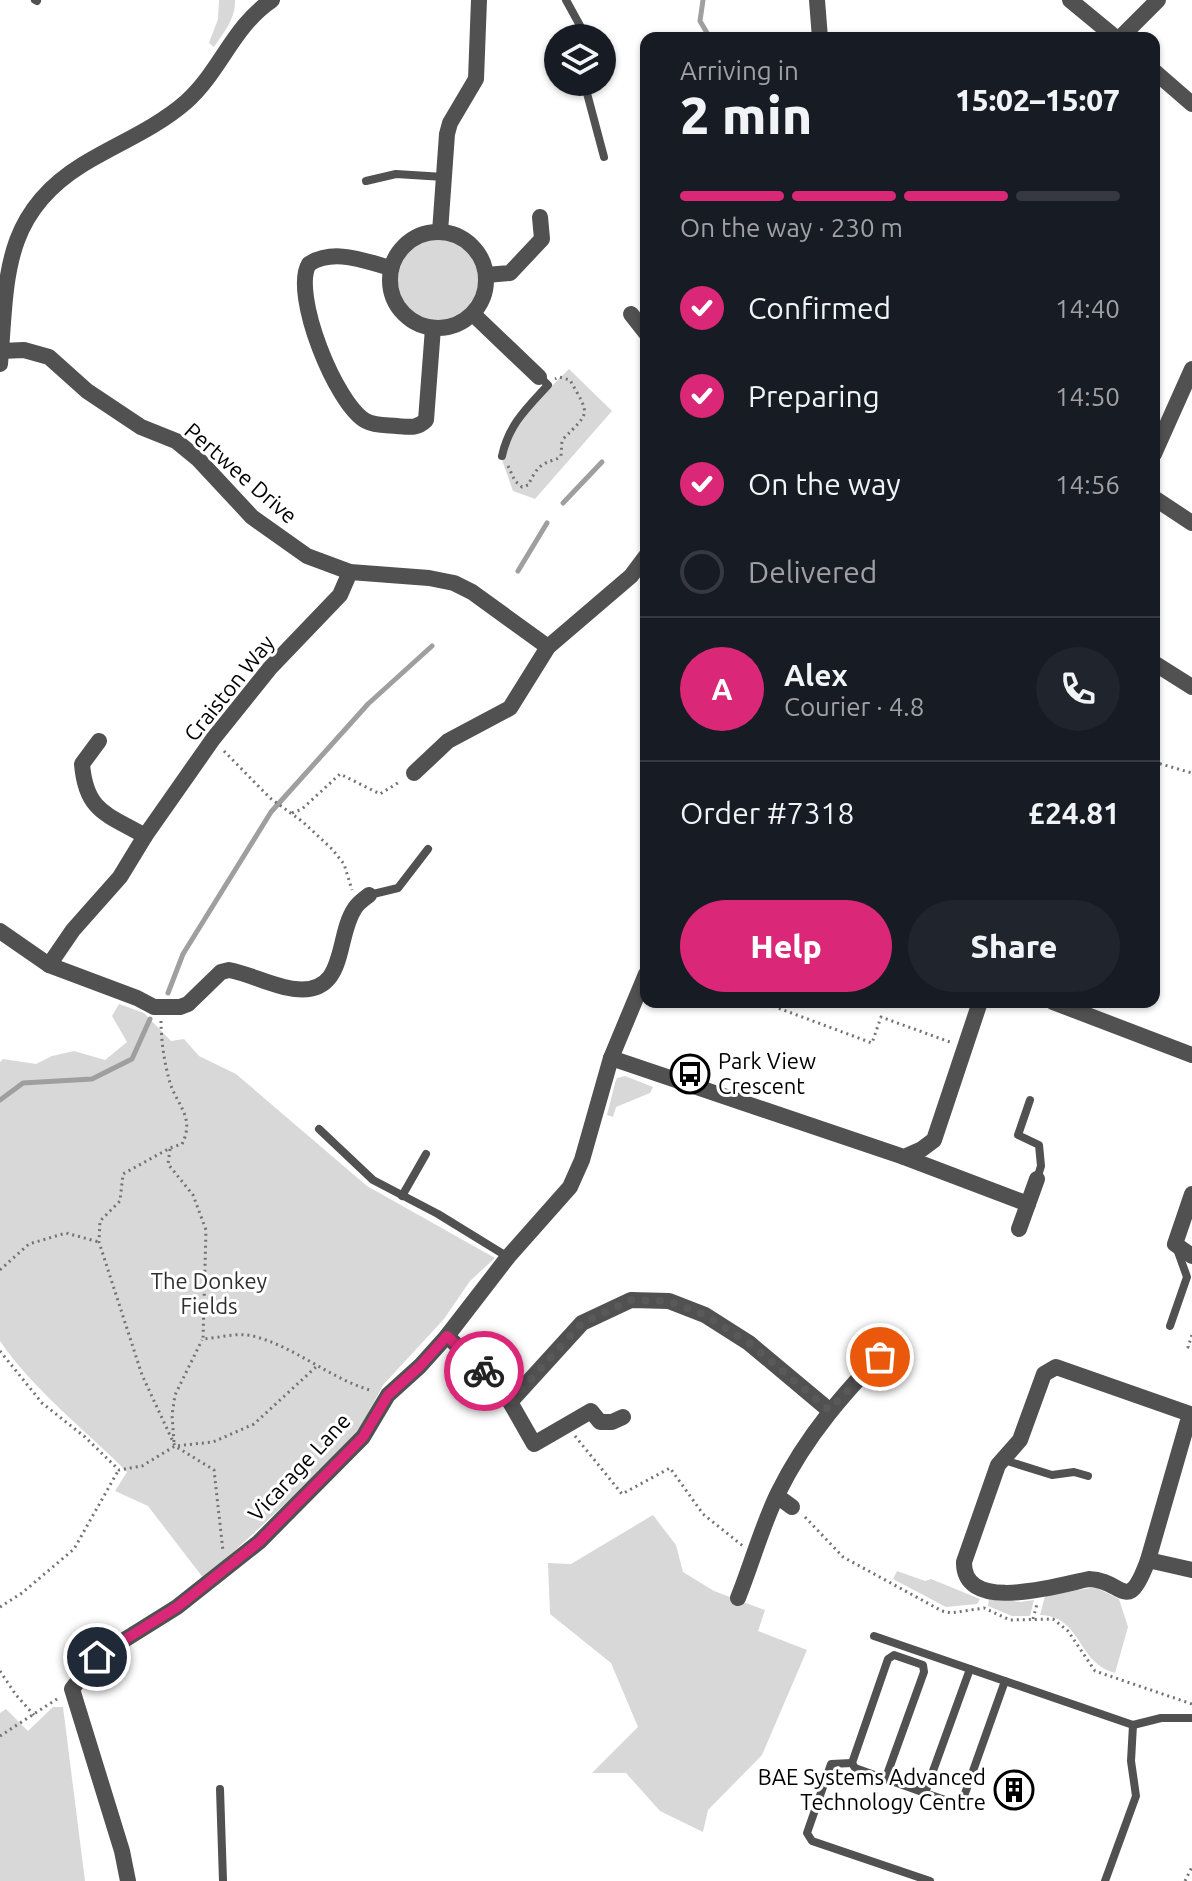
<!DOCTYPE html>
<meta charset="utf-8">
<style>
body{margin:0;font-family:Ubuntu,sans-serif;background:#20242c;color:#f1f3f6;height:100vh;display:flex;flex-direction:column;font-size:30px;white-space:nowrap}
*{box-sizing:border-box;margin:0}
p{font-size:26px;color:#9ea1a6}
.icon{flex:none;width:44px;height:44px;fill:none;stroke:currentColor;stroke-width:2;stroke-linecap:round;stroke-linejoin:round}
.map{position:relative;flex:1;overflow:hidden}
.side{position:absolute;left:640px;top:32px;width:520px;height:976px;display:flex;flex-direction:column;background:#171b24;border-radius:16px;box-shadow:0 2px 6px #0004}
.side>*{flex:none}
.fabs{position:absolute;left:544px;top:24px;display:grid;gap:16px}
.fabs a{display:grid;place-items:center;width:72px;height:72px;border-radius:50%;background:#171b24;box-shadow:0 2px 6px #0004;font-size:40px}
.pin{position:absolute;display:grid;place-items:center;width:68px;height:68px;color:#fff;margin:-34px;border:4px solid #fff;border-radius:50%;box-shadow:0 2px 8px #0007}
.courier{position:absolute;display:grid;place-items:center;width:80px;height:80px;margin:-40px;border:6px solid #db2777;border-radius:50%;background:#fff;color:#222;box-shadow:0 2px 10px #0007}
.overview em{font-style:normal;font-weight:800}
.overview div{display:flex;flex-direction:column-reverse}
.overview{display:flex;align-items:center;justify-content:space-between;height:136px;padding:0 40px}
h1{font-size:52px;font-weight:800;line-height:60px}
.bar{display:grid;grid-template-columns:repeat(4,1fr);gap:12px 8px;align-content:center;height:96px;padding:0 40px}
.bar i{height:10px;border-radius:6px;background:#363941}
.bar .on{background:#db2777}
.bar p{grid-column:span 4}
.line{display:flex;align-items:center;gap:20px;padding:0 40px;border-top:2px solid #363941}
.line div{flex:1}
.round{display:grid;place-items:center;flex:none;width:84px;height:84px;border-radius:42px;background:#20242c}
ol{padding:0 40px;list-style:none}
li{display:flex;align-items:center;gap:24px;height:88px}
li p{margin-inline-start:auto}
li .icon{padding:8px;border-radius:50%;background:#db2777;color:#fff;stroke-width:4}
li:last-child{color:#9ea1a6}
li i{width:44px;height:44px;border:4px solid #363941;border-radius:50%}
.action{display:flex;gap:16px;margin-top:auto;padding:16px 40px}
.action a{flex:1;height:92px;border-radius:48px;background:#db2777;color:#fff;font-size:32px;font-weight:800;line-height:92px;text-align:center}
.action a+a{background:#20242c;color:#f1f3f6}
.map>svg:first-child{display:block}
.green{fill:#d8d8d8}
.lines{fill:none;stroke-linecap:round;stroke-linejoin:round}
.stream{stroke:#9f9f9f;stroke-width:5}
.path{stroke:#737373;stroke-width:3;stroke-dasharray:2 4;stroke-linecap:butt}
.service{stroke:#515151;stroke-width:8}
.minor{stroke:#515151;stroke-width:16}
.tertiary{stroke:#515151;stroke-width:16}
.done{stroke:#595959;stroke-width:8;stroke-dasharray:0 14.4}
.route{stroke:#db2777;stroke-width:10}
.labels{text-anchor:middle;stroke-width:6;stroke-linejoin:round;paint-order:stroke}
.street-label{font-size:22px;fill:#000;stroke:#fff}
.poi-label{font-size:22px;fill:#000;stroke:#fff;text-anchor:start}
.park-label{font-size:22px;fill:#2f2f2f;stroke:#fff}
</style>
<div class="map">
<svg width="1192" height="1881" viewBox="0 0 1192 1881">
<rect width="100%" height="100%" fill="#fff"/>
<g class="green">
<path d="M219,0H235C236,18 224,32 214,47L209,43L218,19Z"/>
<circle cx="438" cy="280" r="40"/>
<polygon points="569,369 612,411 535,499 513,491 502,460 514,423"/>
<path d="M119,1004L144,1013L171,1041L184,1039L199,1056L236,1074L367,1186L495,1258L470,1281L444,1319L383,1385L359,1431L296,1494L204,1579L148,1506L115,1491L127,1472C84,1428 35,1392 0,1341V1062L3,1059L36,1064L52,1056L74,1051L105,1060L127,1042L112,1016Z"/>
<polygon points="625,1076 653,1087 650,1093 616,1107 613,1117 607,1115 615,1083 617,1078"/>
<polygon points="653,1515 676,1545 683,1572 714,1591 765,1610 758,1631 807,1650 762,1755 708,1810 703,1832 660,1811 626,1773 592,1773 638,1727 611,1663 550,1614 548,1563 571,1564"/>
<polygon points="897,1571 925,1581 931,1579 980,1599 977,1604 946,1607 893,1579"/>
<path d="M1095,1587L1119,1599L1128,1627L1115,1673C1076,1662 1082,1616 1040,1615L1045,1596Z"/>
<polygon points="989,1598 1020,1602 1034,1600 1030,1616 1012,1616 988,1606"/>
<polygon points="53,1707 63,1707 85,1881 0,1881 0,1713 6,1709 28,1731"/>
</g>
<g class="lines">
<g class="stream">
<polyline points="703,0 700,21 710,38"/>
<polyline points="563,503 602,462"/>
<polyline points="518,571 547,523"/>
<polyline points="168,993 183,954 271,812 368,704 432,646"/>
<polyline points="0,1100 23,1083 92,1079 132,1059 150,1019"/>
</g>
<g class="path">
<path d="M508,466L515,481L522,487L528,485C532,478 536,468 544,464C550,460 555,461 561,456L562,440C591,411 590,416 570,380L559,377L555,379"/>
<polyline points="224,751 270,798 303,822 332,849 344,864 352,890"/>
<polyline points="1154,762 1192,773"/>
<polyline points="292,813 302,809 340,774 380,794 401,781"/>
<polyline points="762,1002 872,1043 881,1017 950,1042"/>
<path d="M161,1021C161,1039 164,1061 169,1079C175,1104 196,1116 182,1144L170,1148L123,1174L120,1201L100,1221L99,1242L142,1375L175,1446L214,1470L223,1551"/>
<path d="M170,1149L168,1164L193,1195L206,1230L203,1339C218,1338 238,1332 253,1336C296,1347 330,1379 373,1391"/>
<polyline points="0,1270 29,1244 66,1233 99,1242"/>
<polyline points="1192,1335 1188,1347 1192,1349"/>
<polyline points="0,1351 42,1403 85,1437 119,1470 142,1466 175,1446 213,1442 254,1424 317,1366"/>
<polyline points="575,1436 622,1494 670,1468 703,1514 743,1546"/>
<polyline points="174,1442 172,1415 175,1395 202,1340"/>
<polyline points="805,1517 843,1557 942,1611 951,1613 984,1608 1010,1620 1053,1619 1068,1631 1095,1671 1192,1704"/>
<polyline points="0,1607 22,1593 74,1549 118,1471"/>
<polyline points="1033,1619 1037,1604"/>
<polyline points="0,1671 16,1695 34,1715"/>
<polyline points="0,1736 57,1699"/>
<polyline points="1185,1881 1192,1867"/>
</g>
<g class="service">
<polyline points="35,0 37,1"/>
<polyline points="566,0 583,31 584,38"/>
<polyline points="584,82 604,157"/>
<polyline points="366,181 396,174 444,177"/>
<path d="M502,456C509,424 527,408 548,385L540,377"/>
<polyline points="369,895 398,888 428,849"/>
<polyline points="1030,1100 1018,1135 1039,1145 1041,1166 1037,1179"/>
<polyline points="319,1129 373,1180 438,1214 508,1257"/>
<polyline points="402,1196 426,1154"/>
<polyline points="1170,1326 1187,1277 1177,1249"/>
<polyline points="1004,1460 1052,1475 1074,1472 1088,1476"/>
<polyline points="874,1636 1133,1725 1161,1718 1192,1718"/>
<polyline points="852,1763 831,1764 807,1833 812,1841 930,1881"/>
<polyline points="885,1780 924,1672 923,1665 894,1655 888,1659 852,1763 855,1768 925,1793 970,1669"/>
<polyline points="220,1789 223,1881"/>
<polyline points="925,1793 954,1803 963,1799 1005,1681"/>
<polyline points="1105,1881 1136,1796 1131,1761 1133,1725"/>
</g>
<g class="minor">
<polyline points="817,0 820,38"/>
<polyline points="1120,38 1158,0"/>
<circle cx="438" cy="280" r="48"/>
<polyline points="440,232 447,134 450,123 476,79 479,0"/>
<path d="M391,268C364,261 334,248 309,264C291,293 336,405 366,421C375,426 387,425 397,426C409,427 417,429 426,420L433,328"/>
<polyline points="486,275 510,273 542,239 540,217"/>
<polyline points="473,314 539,377"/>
<polyline points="631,314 646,333"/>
<polyline points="1,351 24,350 49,357 87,391 141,427 176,441 198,459 252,517 307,556 350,572 429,578 454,583 472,592 548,647"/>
<polyline points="1154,454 1192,369"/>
<polyline points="1154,498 1192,523"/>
<polyline points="1154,663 1192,687"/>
<path d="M99,741L82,764C86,812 107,814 145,836"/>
<polyline points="414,773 448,741 510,708 548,647 631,576 646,556"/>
<path d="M0,931L49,965L137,998L154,1007H180L188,1004L221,972L229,970C251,974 273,987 295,989C348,995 335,937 355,908C358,903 364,899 369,895"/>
<polyline points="49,965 73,930 120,877 145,836 213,739 270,668 340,595 350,572"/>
<polyline points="1053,1002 1192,1055"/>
<polyline points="611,1058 904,1157 922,1149 934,1140 980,1002"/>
<polyline points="904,1157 1028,1204"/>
<polyline points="1192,1194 1175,1244 1192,1256"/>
<polyline points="1019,1229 1037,1179"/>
<polyline points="447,1336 486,1373 510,1402 534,1444 591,1411 600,1422 612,1422 623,1417"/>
<path d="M1056,1367L1190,1414L1148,1560C1127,1617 1124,1580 1089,1579C1059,1585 963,1615 964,1562L998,1465L1020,1440L1044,1374Z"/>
<polyline points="510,1402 582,1323 631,1300 669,1301 705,1315 749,1343 829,1410"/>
<polyline points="777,1496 792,1507"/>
<polyline points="1148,1560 1192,1570"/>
<path d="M738,1598C752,1563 762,1526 778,1493C806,1436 846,1390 891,1345"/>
<polyline points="128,1881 122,1851 72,1689 97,1657 177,1607 259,1542 363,1437 388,1395 420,1366 447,1336 508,1257 570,1187 582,1160 611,1058 646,974"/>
</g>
<g class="tertiary">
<polyline points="1070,0 1116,38"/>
<polyline points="1154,71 1192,104"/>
<path d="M0,364C7,281 1,215 82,165C116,144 155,129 186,102C220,72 233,26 272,0"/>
</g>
</g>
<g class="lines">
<polyline class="done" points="484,1371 510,1402 582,1323 631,1300 669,1301 705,1315 749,1343 829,1410 880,1357"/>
<polyline class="route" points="97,1657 177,1607 259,1542 363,1437 388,1395 420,1366 447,1336 484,1371"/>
</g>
<defs>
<symbol id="bus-ring" viewBox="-11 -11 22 22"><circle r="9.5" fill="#fff" stroke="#000" stroke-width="1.5"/><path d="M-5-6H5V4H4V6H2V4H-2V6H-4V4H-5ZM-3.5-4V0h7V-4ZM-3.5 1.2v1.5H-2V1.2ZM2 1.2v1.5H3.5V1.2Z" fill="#000"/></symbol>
<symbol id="building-ring" viewBox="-11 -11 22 22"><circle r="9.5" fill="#fff" stroke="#000" stroke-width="1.5"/><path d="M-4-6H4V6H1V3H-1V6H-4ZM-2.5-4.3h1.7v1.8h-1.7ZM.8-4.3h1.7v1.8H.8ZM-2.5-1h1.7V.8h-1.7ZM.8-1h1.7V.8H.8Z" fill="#000"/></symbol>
</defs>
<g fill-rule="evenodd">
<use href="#bus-ring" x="668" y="1052" width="44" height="44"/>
<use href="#building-ring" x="992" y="1768" width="44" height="44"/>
</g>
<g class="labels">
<g class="street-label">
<text transform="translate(241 473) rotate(41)" y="8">Pertwee Drive</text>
<text transform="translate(229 688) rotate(-51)" y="8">Craiston Way</text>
<text transform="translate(299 1467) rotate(-47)" y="8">Vicarage Lane</text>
</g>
<g class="poi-label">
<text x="718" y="1069">Park View<tspan x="718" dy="25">Crescent</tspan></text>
<text x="986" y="1785" text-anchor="end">BAE Systems Advanced<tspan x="986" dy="25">Technology Centre</tspan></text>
</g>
<g class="park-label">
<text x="209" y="1289">The Donkey<tspan x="209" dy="25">Fields</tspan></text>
</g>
</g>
</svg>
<div class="fabs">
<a><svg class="icon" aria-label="layers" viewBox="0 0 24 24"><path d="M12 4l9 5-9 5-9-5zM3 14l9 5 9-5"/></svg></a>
</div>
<div class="pin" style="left:880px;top:1357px;background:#ea580c"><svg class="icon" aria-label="bag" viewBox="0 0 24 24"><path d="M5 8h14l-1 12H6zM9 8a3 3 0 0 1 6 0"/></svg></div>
<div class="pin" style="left:97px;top:1657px;background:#1f2937"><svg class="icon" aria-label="home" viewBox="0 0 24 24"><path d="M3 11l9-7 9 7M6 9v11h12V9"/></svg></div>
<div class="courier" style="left:484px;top:1371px"><svg class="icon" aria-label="bike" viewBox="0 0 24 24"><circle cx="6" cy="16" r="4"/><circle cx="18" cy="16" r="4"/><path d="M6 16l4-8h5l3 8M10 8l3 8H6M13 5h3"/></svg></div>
<section class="side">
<div class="overview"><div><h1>2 min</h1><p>Arriving in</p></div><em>15:02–15:07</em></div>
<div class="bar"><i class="on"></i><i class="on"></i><i class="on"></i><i></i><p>On the way · 230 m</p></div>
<ol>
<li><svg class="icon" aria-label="check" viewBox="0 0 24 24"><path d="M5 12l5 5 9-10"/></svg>Confirmed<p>14:40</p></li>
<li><svg class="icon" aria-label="check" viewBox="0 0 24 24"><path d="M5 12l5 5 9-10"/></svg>Preparing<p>14:50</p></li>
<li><svg class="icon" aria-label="check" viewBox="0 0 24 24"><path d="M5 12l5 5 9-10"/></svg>On the way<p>14:56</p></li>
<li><i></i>Delivered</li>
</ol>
<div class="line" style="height:144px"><b class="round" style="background:#db2777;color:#fff">A</b><div><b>Alex</b><p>Courier · 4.8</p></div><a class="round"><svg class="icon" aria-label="phone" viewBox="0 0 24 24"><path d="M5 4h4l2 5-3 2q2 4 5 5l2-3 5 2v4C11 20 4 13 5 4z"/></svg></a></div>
<div class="line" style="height:104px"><div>Order #7318</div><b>£24.81</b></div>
<div class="action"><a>Help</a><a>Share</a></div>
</section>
</div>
